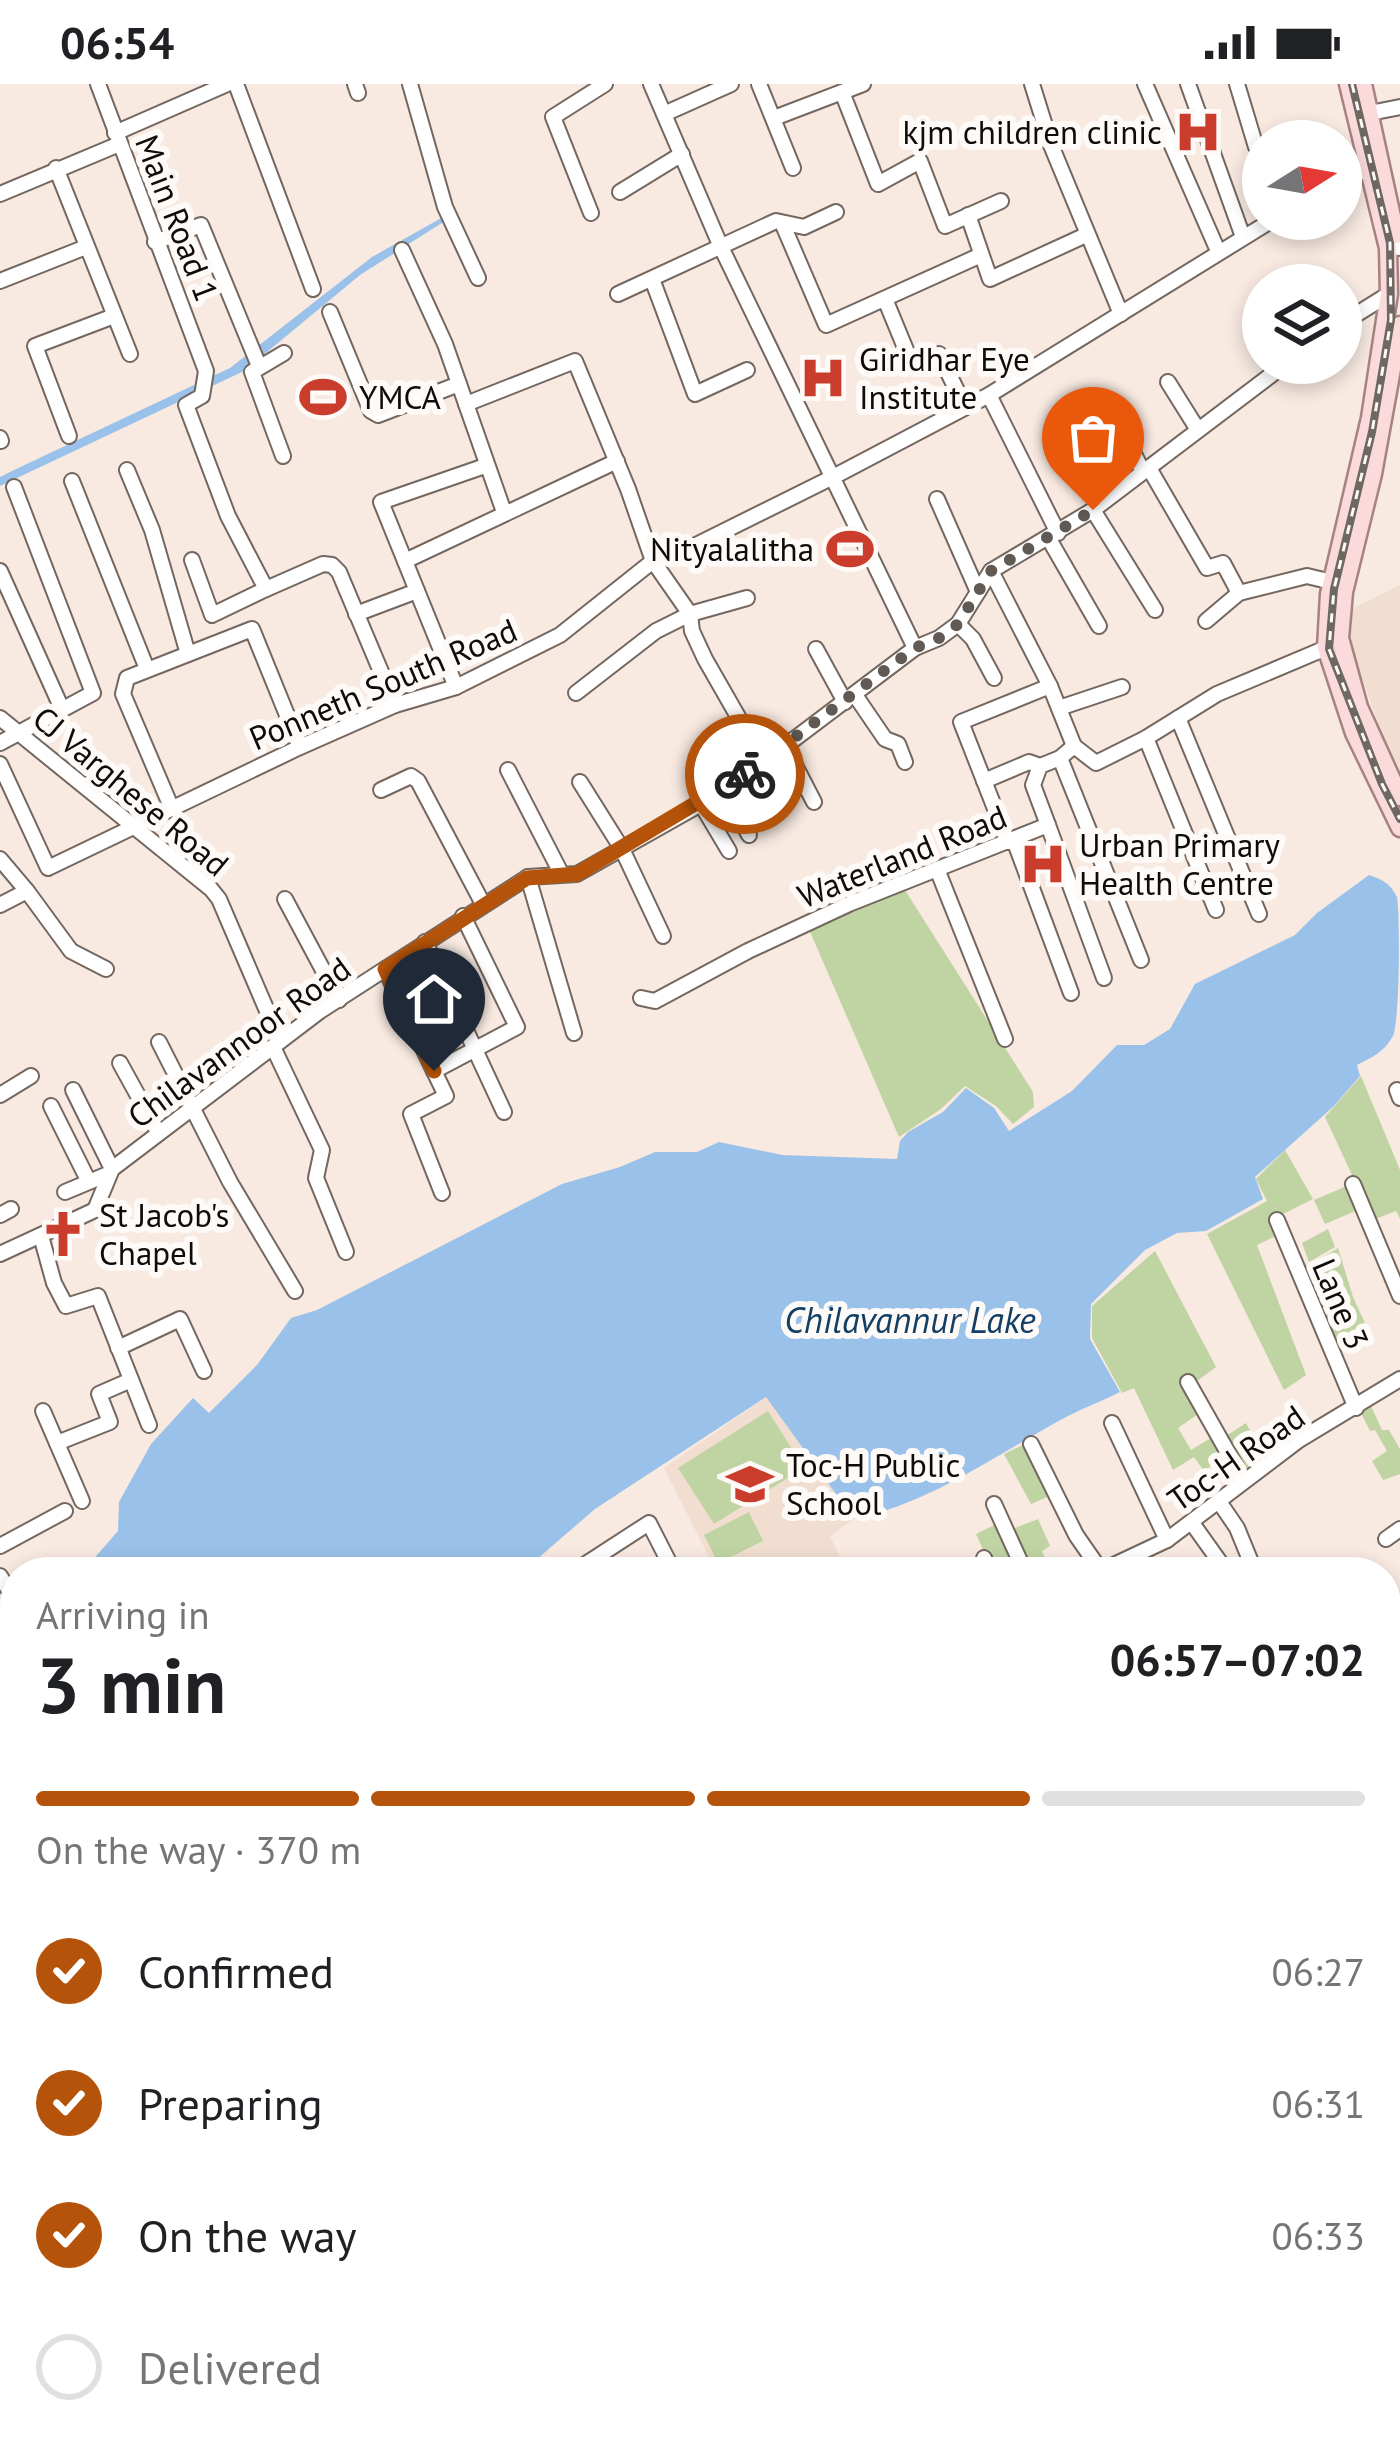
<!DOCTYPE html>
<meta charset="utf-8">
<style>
body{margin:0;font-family:"PT Sans",sans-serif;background:#f2f2f2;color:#202124;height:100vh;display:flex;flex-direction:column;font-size:45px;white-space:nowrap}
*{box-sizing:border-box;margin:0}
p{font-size:39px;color:#757577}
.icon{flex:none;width:66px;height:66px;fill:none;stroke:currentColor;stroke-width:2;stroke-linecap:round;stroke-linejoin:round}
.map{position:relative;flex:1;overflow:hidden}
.drawer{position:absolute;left:0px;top:1473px;width:1401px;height:900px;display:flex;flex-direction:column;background:#fff;border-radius:48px 48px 0 0;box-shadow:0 6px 18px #0003}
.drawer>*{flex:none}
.needle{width:78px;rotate:79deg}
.buttons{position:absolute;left:1242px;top:36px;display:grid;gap:24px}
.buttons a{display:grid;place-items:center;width:120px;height:120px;border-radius:50%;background:#fff;box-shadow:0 6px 18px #0003;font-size:60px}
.pin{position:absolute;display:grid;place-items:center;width:102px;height:102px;color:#fff;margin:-123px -51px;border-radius:50% 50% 50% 0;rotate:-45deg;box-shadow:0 0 12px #0007}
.pin .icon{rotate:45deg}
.courier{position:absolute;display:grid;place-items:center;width:120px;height:120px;margin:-60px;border:9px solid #b45309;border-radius:50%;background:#fff;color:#222;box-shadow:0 3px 15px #0007}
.headline em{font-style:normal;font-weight:800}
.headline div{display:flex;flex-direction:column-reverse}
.headline{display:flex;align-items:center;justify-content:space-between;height:204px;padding:0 36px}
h1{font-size:78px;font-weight:800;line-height:90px}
.bar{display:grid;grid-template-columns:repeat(4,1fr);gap:18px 12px;align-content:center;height:144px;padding:0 36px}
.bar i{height:15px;border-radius:9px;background:#e0e0e0}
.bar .selected{background:#b45309}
.bar p{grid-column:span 4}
ol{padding:0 36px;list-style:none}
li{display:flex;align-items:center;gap:36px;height:132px}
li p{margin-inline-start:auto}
li .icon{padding:12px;border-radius:50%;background:#b45309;color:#fff;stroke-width:4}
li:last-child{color:#757577}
li i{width:66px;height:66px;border:6px solid #e0e0e0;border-radius:50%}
.status{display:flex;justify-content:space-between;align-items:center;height:84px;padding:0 60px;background:#fff;direction:ltr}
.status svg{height:33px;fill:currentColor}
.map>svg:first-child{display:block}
.built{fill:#f1ded0}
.green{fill:#c0d4a3}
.water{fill:#99c1e9}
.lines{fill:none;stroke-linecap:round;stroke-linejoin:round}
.minor-casing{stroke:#73675f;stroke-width:18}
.major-casing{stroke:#a68282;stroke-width:21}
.highway-casing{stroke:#a68282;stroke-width:26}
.minor{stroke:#fff;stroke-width:14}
.major{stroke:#fbdadb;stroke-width:16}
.highway{stroke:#f8c2c3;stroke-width:21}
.rail-casing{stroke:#6f6762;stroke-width:8}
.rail{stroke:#fdfaf8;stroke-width:3;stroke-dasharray:9;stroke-linecap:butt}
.done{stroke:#615954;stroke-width:12;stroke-dasharray:0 21.6}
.route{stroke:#b45309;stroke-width:15}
.labels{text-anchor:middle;stroke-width:12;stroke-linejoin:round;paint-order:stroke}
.poi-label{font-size:33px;fill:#0f0b08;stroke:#fdfaf8;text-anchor:start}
.street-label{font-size:33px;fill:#0f0b08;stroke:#fdfaf8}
.water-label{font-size:36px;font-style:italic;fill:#133f65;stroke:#fdfaf8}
</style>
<div class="status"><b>06:54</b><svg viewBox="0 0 49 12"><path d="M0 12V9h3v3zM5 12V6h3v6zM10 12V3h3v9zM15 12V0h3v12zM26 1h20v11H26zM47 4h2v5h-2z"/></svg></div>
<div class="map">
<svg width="1400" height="2373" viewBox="0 0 1400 2373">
<rect width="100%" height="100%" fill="#f8eae1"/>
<g class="built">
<polygon points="1400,501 1400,687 1378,640 1349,555 1348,537 1350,526"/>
<polygon points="766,1313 854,1435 830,1452 847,1488 701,1488 713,1481 664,1384"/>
</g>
<g class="green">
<polygon points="903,803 1033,1008 1034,1023 1013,1040 996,1022 965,1002 941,1025 899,1053 808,843"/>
<polygon points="1361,992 1400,1086 1400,1135 1396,1127 1373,1136 1325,1033"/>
<polygon points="1285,1066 1313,1115 1273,1135 1280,1150 1257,1161 1306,1291 1284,1306 1207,1150 1267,1117 1256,1095"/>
<polygon points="1349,1101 1360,1125 1325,1140 1314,1116"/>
<polygon points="1328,1145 1335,1163 1309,1178 1302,1159"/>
<polygon points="1338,1164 1353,1213 1370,1250 1339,1264 1306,1183"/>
<polygon points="1155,1167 1216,1283 1193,1300 1201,1328 1178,1344 1191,1366 1214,1352 1226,1371 1204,1387 1194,1373 1173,1386 1134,1304 1122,1309 1092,1254 1092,1222"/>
<polygon points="1371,1322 1382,1346 1389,1346 1400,1365 1400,1390 1383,1396 1372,1377 1387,1367 1375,1346 1370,1347 1361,1329"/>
<polygon points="768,1327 804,1384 714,1440 678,1384"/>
<polygon points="1246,1339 1265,1375 1249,1389 1244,1389 1223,1354"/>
<polygon points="1027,1359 1052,1411 1031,1420 1004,1370"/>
<polygon points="749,1428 763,1457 718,1479 704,1451"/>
<polygon points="1038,1435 1050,1462 1042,1467 1051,1488 1028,1488 1010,1446"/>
<polygon points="1000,1438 1022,1488 993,1488 976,1450"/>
</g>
<g class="water">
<polygon points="452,128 445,137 360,191 244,287 0,402 0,393 12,387 230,284 372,173"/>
<path d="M1369,791C1383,796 1390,799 1397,813C1400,830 1400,935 1393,952C1384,968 1373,973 1357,981L1360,992L1334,1022L1255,1093L1263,1115L1206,1147L1177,1149L1145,1166L1091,1220L1090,1255L1120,1308C1103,1317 1085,1323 1068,1332C998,1369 934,1418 854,1435L766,1313L595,1425L522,1488H82L118,1447L119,1418L151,1360L193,1314L209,1329L257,1281L291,1234L317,1226L562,1100L620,1083L655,1068H697L719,1058L782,1071L897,1075L900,1057L908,1048L943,1028L966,1004L994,1024L1009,1047L1072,1007L1117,961H1144L1170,945L1195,900L1295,851L1317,829Z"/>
<polygon points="15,1526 15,1931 0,1939 0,1532"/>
</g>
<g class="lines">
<defs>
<g id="minor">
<polyline points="98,0 206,287 202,312 186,321 228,432 266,505 323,480 332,481 339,488 395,621"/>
<polyline points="236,0 313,205"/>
<polyline points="355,0 358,9"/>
<polyline points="410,0 445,123 478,194"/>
<polyline points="651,0 721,163 915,564"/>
<polyline points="759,0 793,84"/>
<polyline points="1032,0 1051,61 1121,230"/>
<polyline points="1145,0 1218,167"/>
<polyline points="1188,0 1243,153"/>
<polyline points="1237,0 1256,63"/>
<polyline points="842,8 878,100 920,77 945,142 1001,117"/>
<polyline points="1370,29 1400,23"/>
<polyline points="664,30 731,0"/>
<polyline points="774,34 863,0"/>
<polyline points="115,49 227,0"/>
<polyline points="56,84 130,270"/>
<polyline points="1341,98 1369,84"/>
<polyline points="620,108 682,70"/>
<polyline points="0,110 117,61"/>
<polyline points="591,129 553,33 605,0"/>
<polyline points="968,131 990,195 1086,151"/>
<polyline points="783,141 826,241 981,171"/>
<polyline points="155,158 201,141 259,282"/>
<polyline points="1399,164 1400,163"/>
<polyline points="402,166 445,260 504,428"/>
<polyline points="652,195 695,310 747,286"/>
<polyline points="0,197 86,163"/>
<polyline points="618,210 776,137 804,143 836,128"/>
<polyline points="885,215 913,283 939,270 965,323"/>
<polyline points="330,228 371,327 378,331 459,300"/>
<polyline points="1341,240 1389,210"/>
<polyline points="1168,298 1198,346"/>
<polyline points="989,311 1058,449"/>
<polyline points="466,320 575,277 628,405 653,477 690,530 692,547 705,575 764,678"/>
<polyline points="1121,344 1143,388"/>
<polyline points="69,352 35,262 114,232"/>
<polyline points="0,354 1,357"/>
<polyline points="283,372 252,288 284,269"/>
<polyline points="1149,384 1207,484 1223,479 1239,509"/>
<polyline points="127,386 152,446 188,570"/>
<polyline points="72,397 147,585"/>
<polyline points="937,415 978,508"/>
<polyline points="1093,426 1155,526"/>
<polyline points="1049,455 1099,542"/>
<polyline points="192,476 212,531 266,505"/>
<polyline points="405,477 617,377"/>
<polyline points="0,487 62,625"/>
<polyline points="991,487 1050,602 1074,662"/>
<polyline points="356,530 417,507"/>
<polyline points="1206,537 1239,509 1307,492 1332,498"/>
<polyline points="958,540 973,555 994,594"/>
<polyline points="816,565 845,618"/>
<polyline points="456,603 381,418 485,382"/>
<polyline points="576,609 656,547 690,530 747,514"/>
<polyline points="855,611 885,655 898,660 905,678"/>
<polyline points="1059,624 1122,603"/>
<polyline points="0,634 211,805 219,815 280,957"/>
<polyline points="1178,634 1259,830"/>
<polyline points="1146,654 1216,826"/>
<polyline points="0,659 93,609 14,403"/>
<polyline points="785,662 814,718"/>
<polyline points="1074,662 1096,679 1146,654 1217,610 1326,564"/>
<polyline points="1060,674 1141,876"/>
<polyline points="0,680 48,784 300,663 395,621 456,603 560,551 653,477 684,467 835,392 989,311 1274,135"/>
<polyline points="508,686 561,789"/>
<polyline points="984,697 1029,678 1040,682"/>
<polyline points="580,698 622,765 663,852"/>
<polyline points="724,705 749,751"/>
<polyline points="381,706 411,692 418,697 483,820"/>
<polyline points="701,720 729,767"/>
<polyline points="172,725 123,610 127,594 252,545 300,663"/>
<polyline points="1048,741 1104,894"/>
<polyline points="1014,756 1071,909"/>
<polyline points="1008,758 961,638 1050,602"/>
<polyline points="0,775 27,807"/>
<polyline points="937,785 1005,955"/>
<polyline points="528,793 574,949"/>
<polyline points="285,815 339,916"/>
<polyline points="0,821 27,807 71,867 106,885"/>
<polyline points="425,858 504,1028"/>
<polyline points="385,885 446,1012 411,1030 442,1109"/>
<polyline points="641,914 655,917 748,867 849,820 1048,741 1033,701 1040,682 1060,674 1074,662"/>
<polyline points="159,958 230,1098 295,1207"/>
<polyline points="273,963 322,1066 316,1094 346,1168"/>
<polyline points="120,979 158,1048"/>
<polyline points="434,987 517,943 463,832"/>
<polyline points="73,1006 112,1085"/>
<polyline points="1397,1006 1400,1014"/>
<polyline points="0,1011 31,992"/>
<polyline points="51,1022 88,1096"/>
<polyline points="1353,1100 1400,1212"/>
<polyline points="65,1108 108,1090"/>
<polyline points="0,1131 11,1125"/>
<polyline points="1277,1136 1356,1324"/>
<polyline points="41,1152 54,1199 66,1222 98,1212 149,1341"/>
<polyline points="0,1170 95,1126 112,1085 320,927 528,793 577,790 701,720 764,678 915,564 939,554 958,540 991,487 1093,426 1287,279"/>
<polyline points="118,1264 180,1235 204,1287"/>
<polyline points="1188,1298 1244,1397"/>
<polyline points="43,1327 82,1417"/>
<polyline points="1112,1339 1167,1456"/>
<polyline points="57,1359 110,1338 99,1310 131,1296"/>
<polyline points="1031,1360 1076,1451 1101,1487"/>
<polyline points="1220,1419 1237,1444 1255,1488"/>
<polyline points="994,1420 1025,1488"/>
<polyline points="1192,1439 1227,1488"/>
<polyline points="1386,1455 1400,1445"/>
<polyline points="0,1462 65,1427"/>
<polyline points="984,1474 990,1488"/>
<polyline points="578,1485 649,1439 674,1488"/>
<polyline points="1099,1488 1167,1456 1299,1356 1400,1295"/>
<polyline points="0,1492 15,1516"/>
<polyline points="1386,1513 1400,1543"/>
<polyline points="1386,1585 1400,1577"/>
<polyline points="1386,1646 1400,1673"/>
<polyline points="1386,1859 1400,1856"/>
<polyline points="1386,2035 1400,2032"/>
<polyline points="0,2062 15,2087"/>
<polyline points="1386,2132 1400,2128"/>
<polyline points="1386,2187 1386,2191"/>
<polyline points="0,2198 15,2193"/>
<polyline points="1400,2244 1392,2246 1400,2273"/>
<polyline points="1386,2302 1400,2299"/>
<polyline points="0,2320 15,2355"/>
<polyline points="1386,2354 1400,2349"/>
<polyline points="196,2358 207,2373"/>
<polyline points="317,2358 332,2373"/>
<polyline points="382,2358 391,2373"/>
<polyline points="500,2358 509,2373"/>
<polyline points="818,2358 825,2373"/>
<polyline points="1036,2358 1045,2373"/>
<polyline points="251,2362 257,2373"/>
<polyline points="334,2373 356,2358"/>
<polyline points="432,2373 451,2358"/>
<polyline points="745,2373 742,2364 750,2358"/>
<polyline points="1089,2373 1151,2358"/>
<polyline points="1308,2373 1374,2358"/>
</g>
<g id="major">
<polyline points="1348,0 1388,164 1389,210 1370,334 1329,510 1326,564 1354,649 1400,744"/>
<polyline points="1363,0 1396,151"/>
<polyline points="1400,241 1373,390 1344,508 1340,554 1359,623 1400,713"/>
</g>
<g id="highway">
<polyline points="1386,2316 1400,2312"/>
<polyline points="1386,2335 1400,2332"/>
<polyline points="1162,2373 1220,2358"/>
<polyline points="1238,2373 1297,2358"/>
</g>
</defs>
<use href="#minor" class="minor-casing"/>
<use href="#major" class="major-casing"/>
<use href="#highway" class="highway-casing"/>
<use href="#minor" class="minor"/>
<use href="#major" class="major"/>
<use href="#highway" class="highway"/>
<defs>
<polyline id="rail" points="1352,0 1390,159 1391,236 1372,348 1334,505 1329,565 1382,700 1400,735"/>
</defs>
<use href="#rail" class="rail-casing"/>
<use href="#rail" class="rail"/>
</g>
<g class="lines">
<polyline class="done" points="745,690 915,564 939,554 958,540 991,487 1093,426"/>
<polyline class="route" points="434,987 385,885 527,794 577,790 745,690"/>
</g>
<defs>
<symbol id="hospital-bare" viewBox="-9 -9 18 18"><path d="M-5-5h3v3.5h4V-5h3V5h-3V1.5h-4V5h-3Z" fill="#ca3d2d" stroke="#fdfaf8" stroke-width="2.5" paint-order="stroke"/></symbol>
<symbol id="stadium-bare" viewBox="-9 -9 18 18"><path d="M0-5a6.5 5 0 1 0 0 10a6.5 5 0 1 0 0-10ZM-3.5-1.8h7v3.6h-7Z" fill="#ca3d2d" stroke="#fdfaf8" stroke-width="2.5" paint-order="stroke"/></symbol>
<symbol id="church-bare" viewBox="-9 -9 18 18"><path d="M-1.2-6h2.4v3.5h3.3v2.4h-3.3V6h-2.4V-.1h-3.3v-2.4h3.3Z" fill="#ca3d2d" stroke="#fdfaf8" stroke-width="2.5" paint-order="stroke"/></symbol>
<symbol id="school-bare" viewBox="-9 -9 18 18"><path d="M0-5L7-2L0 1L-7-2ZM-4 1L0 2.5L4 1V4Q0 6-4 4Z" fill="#ca3d2d" stroke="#fdfaf8" stroke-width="2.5" paint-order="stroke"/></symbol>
</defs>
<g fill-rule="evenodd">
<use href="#hospital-bare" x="1165" y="15" width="66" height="66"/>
<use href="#hospital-bare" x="790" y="261" width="66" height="66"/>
<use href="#stadium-bare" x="290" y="280" width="66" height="66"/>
<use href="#stadium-bare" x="817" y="432" width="66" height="66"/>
<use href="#hospital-bare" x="1010" y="747" width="66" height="66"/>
<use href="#church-bare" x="30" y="1117" width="66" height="66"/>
<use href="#school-bare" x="717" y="1367" width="66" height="66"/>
</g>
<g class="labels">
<g class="poi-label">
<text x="1162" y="60" text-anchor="end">kjm children clinic</text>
<text x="859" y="287">Giridhar Eye<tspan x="859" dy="38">Institute</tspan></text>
<text x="359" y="325">YMCA</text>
<text x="814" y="477" text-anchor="end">Nityalalitha</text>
<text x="1079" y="773">Urban Primary<tspan x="1079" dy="38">Health Centre</tspan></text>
<text x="99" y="1143">St Jacob's<tspan x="99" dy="38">Chapel</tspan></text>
<text x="786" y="1393">Toc-H Public<tspan x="786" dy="38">School</tspan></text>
</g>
<g class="street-label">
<text transform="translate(177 134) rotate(69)" y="12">Main Road 1</text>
<text transform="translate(383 600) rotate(-23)" y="12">Ponneth South Road</text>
<text transform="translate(131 707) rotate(40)" y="12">CJ Varghese Road</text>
<text transform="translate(902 772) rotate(-22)" y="12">Waterland Road</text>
<text transform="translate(239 958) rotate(-36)" y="12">Chilavannoor Road</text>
<text transform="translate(1341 1220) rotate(67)" y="12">Lane 3</text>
<text transform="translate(1236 1374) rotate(-35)" y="12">Toc-H Road</text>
</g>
<g class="water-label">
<text x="910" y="1249">Chilavannur Lake</text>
</g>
</g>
</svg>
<div class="buttons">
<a><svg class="needle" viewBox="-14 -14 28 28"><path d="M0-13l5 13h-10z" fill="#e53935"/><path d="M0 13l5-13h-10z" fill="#757577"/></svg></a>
<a><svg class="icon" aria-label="layers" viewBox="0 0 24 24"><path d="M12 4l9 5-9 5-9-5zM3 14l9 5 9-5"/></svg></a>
</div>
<div class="pin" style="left:1093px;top:426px;background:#ea580c"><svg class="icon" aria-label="bag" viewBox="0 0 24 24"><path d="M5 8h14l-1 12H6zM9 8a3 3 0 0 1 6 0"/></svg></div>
<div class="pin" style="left:434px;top:987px;background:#1f2937"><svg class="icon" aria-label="home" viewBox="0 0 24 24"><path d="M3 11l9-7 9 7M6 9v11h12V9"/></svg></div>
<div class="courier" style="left:745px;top:690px"><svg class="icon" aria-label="bike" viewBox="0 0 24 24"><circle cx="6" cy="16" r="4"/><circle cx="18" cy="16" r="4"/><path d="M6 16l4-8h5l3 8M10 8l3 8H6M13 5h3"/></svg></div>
<section class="drawer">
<div class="headline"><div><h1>3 min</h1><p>Arriving in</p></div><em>06:57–07:02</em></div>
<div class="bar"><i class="selected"></i><i class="selected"></i><i class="selected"></i><i></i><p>On the way · 370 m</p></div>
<ol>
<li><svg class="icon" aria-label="check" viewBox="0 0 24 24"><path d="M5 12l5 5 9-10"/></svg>Confirmed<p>06:27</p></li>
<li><svg class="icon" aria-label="check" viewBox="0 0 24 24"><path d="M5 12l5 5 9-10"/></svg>Preparing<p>06:31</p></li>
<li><svg class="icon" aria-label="check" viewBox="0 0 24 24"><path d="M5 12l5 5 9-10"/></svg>On the way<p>06:33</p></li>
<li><i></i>Delivered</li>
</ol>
</section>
</div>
